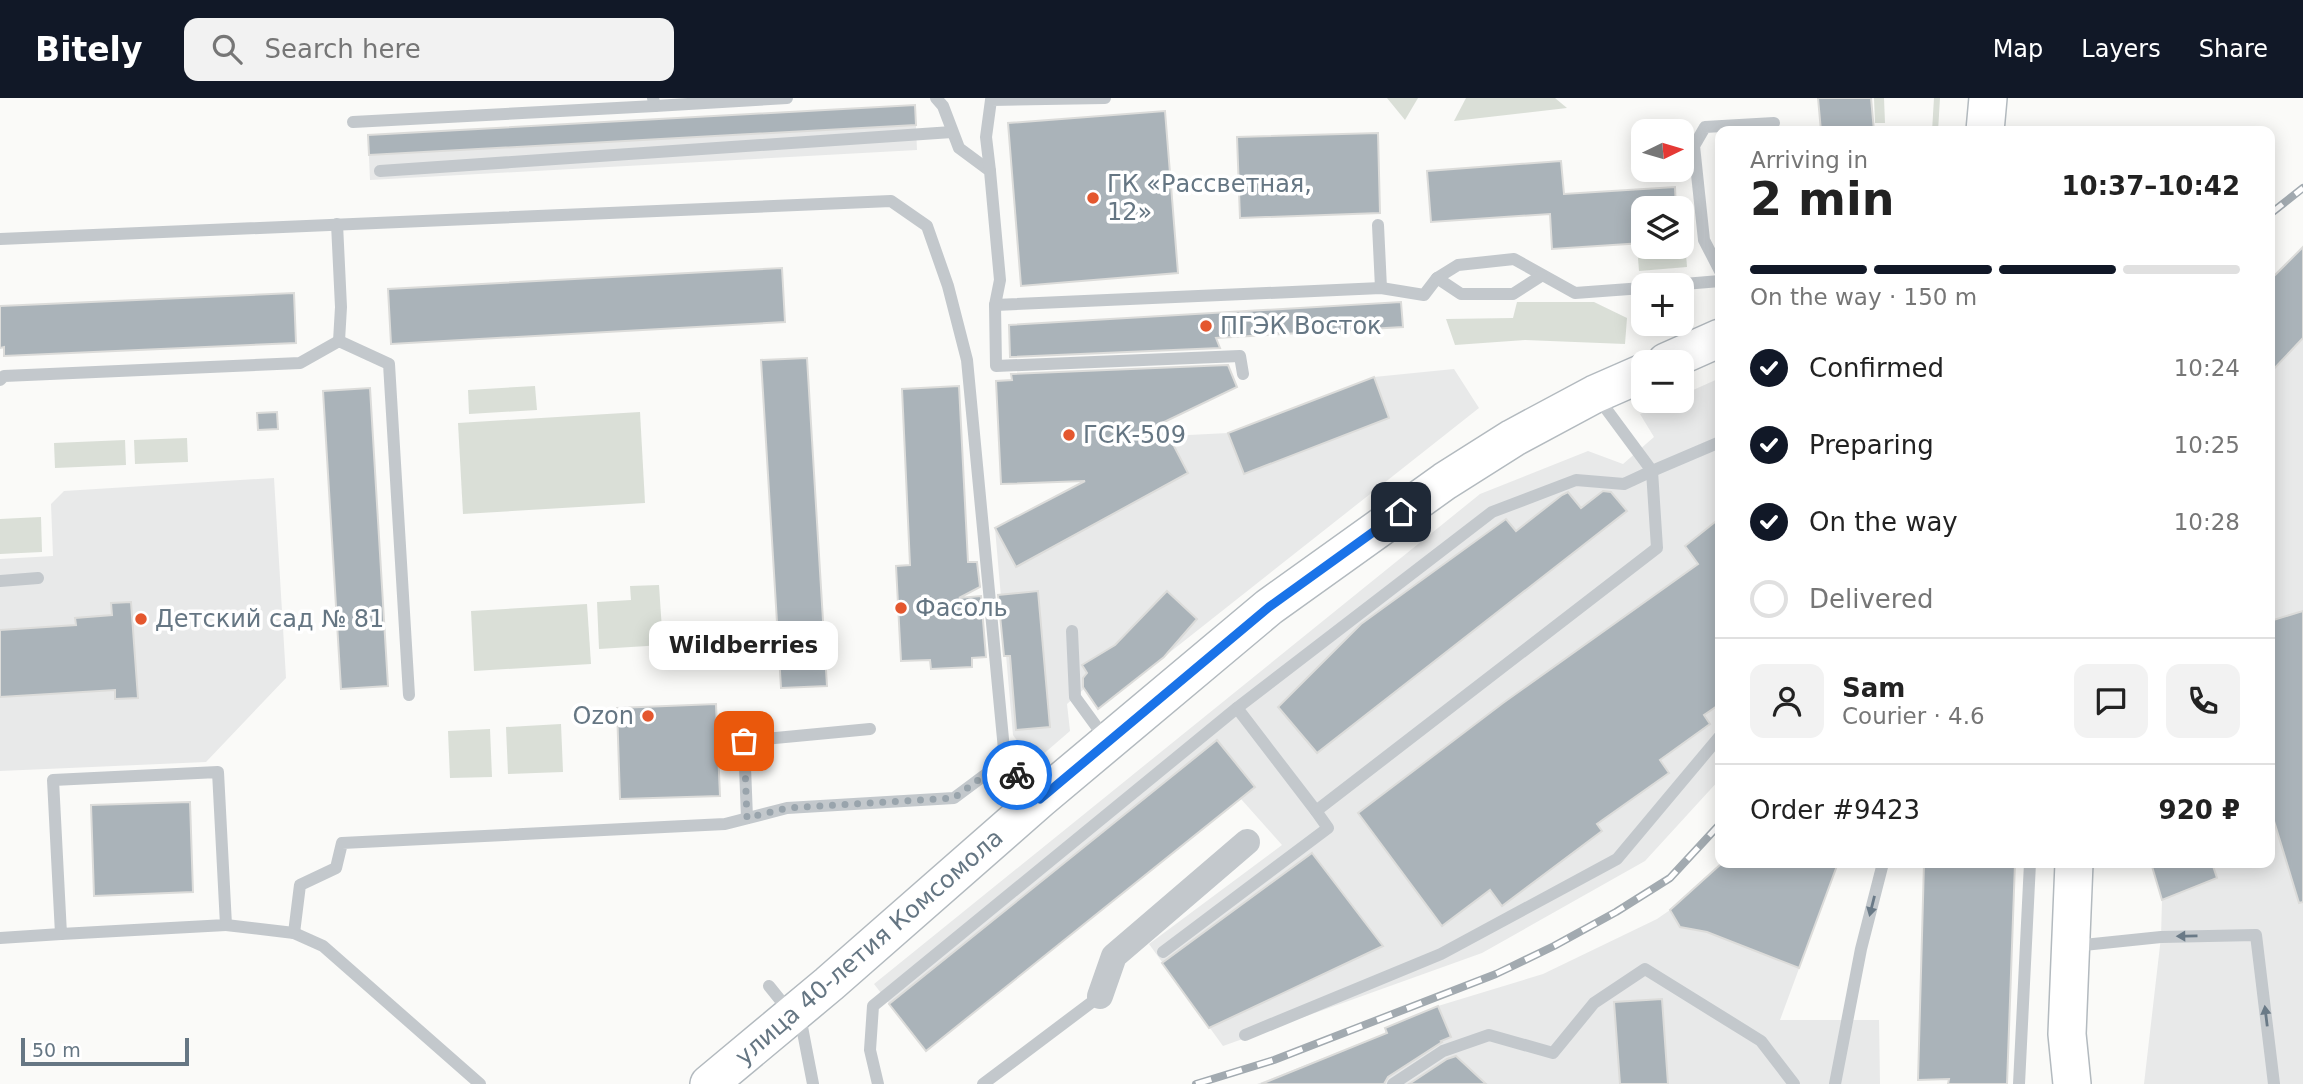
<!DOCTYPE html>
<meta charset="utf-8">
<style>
body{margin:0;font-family:"DejaVu Sans",sans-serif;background:#f2f2f2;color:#222;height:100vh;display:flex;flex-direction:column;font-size:26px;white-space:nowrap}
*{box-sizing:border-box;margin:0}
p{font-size:23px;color:#767676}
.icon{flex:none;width:38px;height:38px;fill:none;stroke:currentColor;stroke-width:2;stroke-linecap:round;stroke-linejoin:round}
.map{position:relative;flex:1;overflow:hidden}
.side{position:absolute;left:1715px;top:28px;width:560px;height:742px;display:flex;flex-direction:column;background:#fff;border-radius:14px;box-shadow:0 4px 18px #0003}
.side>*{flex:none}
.needle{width:46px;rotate:85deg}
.tools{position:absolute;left:1631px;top:21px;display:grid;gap:14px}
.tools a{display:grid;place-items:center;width:63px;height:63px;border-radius:14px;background:#fff;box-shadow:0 4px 18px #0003;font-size:35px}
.scale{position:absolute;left:21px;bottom:18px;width:168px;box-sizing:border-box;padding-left:7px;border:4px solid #657683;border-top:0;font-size:19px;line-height:24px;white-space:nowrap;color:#657683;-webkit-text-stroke:5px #fff;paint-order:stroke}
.pin{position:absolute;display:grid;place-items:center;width:60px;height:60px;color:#fff;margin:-30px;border-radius:14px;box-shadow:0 4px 10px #0006}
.courier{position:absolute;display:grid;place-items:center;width:70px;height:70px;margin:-35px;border:5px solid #1a73e8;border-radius:50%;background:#fff;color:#222;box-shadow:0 2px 9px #0007}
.bubble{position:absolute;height:49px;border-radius:14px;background:#fff;box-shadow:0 4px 18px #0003;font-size:23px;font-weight:600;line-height:49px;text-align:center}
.summary em{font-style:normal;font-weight:600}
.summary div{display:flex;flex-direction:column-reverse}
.summary{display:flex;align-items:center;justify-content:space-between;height:119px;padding:0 35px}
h1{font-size:46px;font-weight:600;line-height:52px}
.bar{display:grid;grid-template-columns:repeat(4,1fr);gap:10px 7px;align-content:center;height:84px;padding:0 35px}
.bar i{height:9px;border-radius:5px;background:#e0e0e0}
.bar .active{background:#111827}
.bar p{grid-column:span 4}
.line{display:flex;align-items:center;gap:18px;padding:0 35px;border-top:2px solid #e0e0e0}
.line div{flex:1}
.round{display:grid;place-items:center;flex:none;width:74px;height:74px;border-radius:14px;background:#f2f2f2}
ol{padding:0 35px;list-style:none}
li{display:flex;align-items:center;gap:21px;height:77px}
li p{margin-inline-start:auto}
li .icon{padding:7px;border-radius:50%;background:#111827;color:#fff;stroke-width:4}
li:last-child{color:#767676}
li i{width:38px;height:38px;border:4px solid #e0e0e0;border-radius:50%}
header{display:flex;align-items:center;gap:42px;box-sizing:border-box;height:98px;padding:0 35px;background:#111827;color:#fff}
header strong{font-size:33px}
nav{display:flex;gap:38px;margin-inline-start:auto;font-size:24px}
.search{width:490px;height:63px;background:#f2f2f2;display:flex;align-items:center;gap:18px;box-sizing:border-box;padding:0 24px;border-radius:14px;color:#767676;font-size:26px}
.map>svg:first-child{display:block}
.built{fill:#e8e9e9}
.green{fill:#dadfd7}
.building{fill:#aab3b9;stroke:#dcdcda;stroke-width:2}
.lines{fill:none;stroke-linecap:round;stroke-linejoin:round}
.secondary-casing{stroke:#b3babf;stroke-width:40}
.service{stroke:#c3c8cc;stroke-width:12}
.minor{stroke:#c3c8cc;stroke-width:26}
.secondary{stroke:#fff;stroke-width:37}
.rail-casing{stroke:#a2aab0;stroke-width:8}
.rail{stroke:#fff;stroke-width:5;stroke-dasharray:16;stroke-linecap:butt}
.oneway{fill:#6a7a87}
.done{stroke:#99a4ac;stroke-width:7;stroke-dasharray:0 12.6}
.route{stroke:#1a73e8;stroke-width:9}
.poi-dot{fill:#e4572e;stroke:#fff;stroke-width:2.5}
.labels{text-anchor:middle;stroke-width:7;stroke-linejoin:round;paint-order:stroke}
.poi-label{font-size:24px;fill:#657683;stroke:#fff;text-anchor:start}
.street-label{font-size:24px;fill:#657683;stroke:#fff}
</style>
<header>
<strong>Bitely</strong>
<div class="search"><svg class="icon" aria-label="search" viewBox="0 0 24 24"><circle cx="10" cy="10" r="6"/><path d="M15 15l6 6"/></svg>Search here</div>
<nav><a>Map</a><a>Layers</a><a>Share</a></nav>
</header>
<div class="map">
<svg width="2303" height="986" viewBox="0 0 2303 986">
<rect width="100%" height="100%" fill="#fafaf8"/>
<g class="built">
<polygon points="915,7 917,52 370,82 368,37"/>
<polygon points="2303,150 2303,986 2144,986 2161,839 2162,802 2151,765 2270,765 2270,183"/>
<polygon points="1454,271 1479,310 1098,611 1084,591 1067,606 1070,633 1033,665 1013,637 995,430 1169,338 1228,335 1374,279"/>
<polygon points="1720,280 1720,681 1645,763 1482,855 1223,948 1149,846 1282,747 1241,701 926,953 874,886 1480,396 1588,353 1623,366 1654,339 1640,316 1669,303 1682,303 1682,297"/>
<polygon points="274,380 286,580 206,664 0,673 0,461 53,458 51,406 64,393"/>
<polygon points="1722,765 1838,765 1780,922 1879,922 1880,986 1257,986 1385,936 1385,930 1438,908 1543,876 1657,821 1670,812"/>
</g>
<g class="green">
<polygon points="1387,0 1418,0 1405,22"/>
<polygon points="1466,0 1555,0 1567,10 1454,23"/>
<polygon points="1874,0 1884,0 1885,25 1875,25"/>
<polygon points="1934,0 1940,0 1938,33 1932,33"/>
<polygon points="1686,156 1687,169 1639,173 1638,160"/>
<polygon points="1517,204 1594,204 1627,220 1625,246 1525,242 1455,247 1446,221 1513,220"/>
<polygon points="535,288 537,312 469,316 468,292"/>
<polygon points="640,314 645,405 463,416 458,325"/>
<polygon points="187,340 188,364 135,366 134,342"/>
<polygon points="125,342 126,367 55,370 54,345"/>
<polygon points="41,419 42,454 0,456 0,421"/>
<polygon points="659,487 663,547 599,551 597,504 631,502 630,488"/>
<polygon points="587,506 591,566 474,573 471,513"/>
<polygon points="561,626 563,674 508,676 506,629"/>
<polygon points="490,631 492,679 450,680 448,633"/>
</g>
<g class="building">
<polygon points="1818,0 1871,0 1874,33 1821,33"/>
<polygon points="915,7 916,27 369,57 368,37"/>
<polygon points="1165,13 1178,175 1021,188 1008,25"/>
<polygon points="1378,35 1380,115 1240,120 1237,39"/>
<polygon points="1561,63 1564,96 1675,89 1676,110 1643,110 1643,145 1552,151 1550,116 1431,124 1427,73"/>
<polygon points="2303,149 2303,240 2270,275 2270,182"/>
<polygon points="782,170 785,224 391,246 388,191"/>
<polygon points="294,195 296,245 4,258 4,249 0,250 0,208"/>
<polygon points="1401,204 1403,229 1216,240 1220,250 1010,259 1009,227"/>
<polygon points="807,260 827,588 781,590 761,262"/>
<polygon points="1228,267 1237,289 1162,325 1188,375 1016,469 995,430 1085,383 1001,386 996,283 1012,282 1011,276"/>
<polygon points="1374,279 1389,320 1244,376 1228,335"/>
<polygon points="959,288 968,464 977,464 980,489 959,500 981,498 986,559 972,560 972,569 931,571 930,562 901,563 896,468 910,467 902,291"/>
<polygon points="370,290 388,588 341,591 323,293"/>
<polygon points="277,314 278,331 258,332 257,315"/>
<polygon points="1603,393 1611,394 1627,413 1317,655 1278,609 1361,526 1506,421 1516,433 1562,397 1568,394 1581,410"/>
<polygon points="1720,420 1720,606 1704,617 1710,626 1660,662 1669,675 1597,726 1602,733 1502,808 1490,792 1442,828 1358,715 1503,605 1698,466 1685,448"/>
<polygon points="1038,493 1050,629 1016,632 1010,558 1004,558 998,497"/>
<polygon points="1167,493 1197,521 1164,559 1098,611 1083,589 1083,580 1087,575 1082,567 1115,547"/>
<polygon points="131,504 138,600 115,601 115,592 0,599 0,532 76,527 75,520 112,517 111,505"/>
<polygon points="2303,513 2303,804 2299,805 2270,710 2270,523"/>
<polygon points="716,606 720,698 620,701 617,610"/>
<polygon points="1217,642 1255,689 926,953 889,906"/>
<polygon points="190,704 193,794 94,798 91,707"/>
<polygon points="1312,755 1383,848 1209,930 1162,865"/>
<polygon points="1722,765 1838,765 1799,870 1707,834 1680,829 1670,812"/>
<polygon points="1924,765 2015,765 2007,986 1948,986 1949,981 1918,982"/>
<polygon points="2151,765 2212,765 2217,780 2162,802"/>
<polygon points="1662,901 1668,986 1620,986 1614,904"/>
<polygon points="1438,908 1451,939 1441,943 1442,944 1388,979 1384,986 1261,986 1387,935 1385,930"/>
<polygon points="1456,958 1486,986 1409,986 1447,961"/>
</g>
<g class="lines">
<defs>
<g id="secondary">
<polyline points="1985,33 1988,0"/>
<polyline points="1666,264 1720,240"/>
<polyline points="709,986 829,886 1040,701 1269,509 1445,383 1513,340 1595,296 1643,275"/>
<polyline points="2072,986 2067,936 2074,765"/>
</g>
</defs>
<use href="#secondary" class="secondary-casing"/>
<g class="service">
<polyline points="653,0 655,8 787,0"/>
<polyline points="936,0 943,8 959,50 990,73 1000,182 995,207 1381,190 1424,197 1437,180 1458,167 1514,161 1575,195 1643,190"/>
<polyline points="353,24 655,8"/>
<polyline points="380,73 952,34"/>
<polyline points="990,73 986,39 991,2 1105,0"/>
<polyline points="337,126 341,209 339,243"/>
<polyline points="1378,127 1381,190"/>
<polyline points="0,141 891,103 927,128 948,188 967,262 1005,662 1037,698"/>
<polyline points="1720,173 1704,142 1694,48 1705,29 1774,25"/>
<polyline points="1437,180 1461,196 1513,196 1541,178"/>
<polyline points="1672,187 1720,183"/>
<polyline points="995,207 996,268 1240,258 1243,276"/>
<polyline points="0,282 4,278 300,265 339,243 389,266 409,597"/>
<polyline points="1598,300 1652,373 1720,344"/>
<polyline points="0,483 38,480"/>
<polyline points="1072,533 1075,599 1107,643"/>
<polyline points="1237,610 1316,713"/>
<polygon points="218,674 226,827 61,836 53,682"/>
<polyline points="747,720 744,643 870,631"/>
<polyline points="226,827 294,835 323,848 480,986"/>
<polyline points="294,835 300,787 336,770 342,745 725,726 787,710 954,700 1005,662"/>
<polyline points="0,840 61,836"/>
<polyline points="2074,848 2161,839 2256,837 2274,986"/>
<polyline points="769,888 802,929 813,986"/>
<polyline points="1245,937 1441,856 1617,761 1720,638"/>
<polyline points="878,986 870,952 873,908 1237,610 1492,414 1576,382 1624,386 1652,373 1657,450 1316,713 1328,730 1163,854"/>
<polyline points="983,986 1100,898"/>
<polyline points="1393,986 1443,953 1489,937 1553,955 1594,905 1645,871 1761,943 1794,986"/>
<polyline points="1835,986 1861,851 1883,765"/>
<polyline points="2019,986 2030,765"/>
</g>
<polyline class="minor" points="1100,898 1114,858 1247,744"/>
<use href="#secondary" class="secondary"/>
<defs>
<g id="rail">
<polyline points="2270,116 2303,90"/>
<polyline points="1196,986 1274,962 1496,876 1554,848 1616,814 1670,780 1720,726"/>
</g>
</defs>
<use href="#rail" class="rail-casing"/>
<use href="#rail" class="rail"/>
</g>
<defs><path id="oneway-solid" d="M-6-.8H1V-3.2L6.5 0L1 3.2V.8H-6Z" transform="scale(1.75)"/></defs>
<g class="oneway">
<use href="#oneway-solid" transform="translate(1872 808) rotate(104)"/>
<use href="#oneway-solid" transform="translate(2187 838) rotate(179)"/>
<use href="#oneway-solid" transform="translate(2266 918) rotate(-97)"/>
</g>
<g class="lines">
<polyline class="done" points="744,643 747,720 787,710 954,700 1005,662 1017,677"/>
<polyline class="route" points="1017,677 1040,701 1269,509 1401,414"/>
</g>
<g class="poi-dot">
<circle cx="1093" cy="100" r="7"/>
<circle cx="1206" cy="228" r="7"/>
<circle cx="1069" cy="337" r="7"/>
<circle cx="901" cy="510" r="7"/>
<circle cx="141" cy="521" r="7"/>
<circle cx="648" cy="618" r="7"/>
</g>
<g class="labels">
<g class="poi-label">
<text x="1107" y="94">ГК «Рассветная,<tspan x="1107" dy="28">12»</tspan></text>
<text x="1220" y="236">ПГЭК Восток</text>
<text x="1083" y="345">ГСК-509</text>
<text x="915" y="518">Фасоль</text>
<text x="155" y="529">Детский сад № 81</text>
<text x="634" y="626" text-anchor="end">Ozon</text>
</g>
<g class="street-label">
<text transform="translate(869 849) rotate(-41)" y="8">улица 40-летия Комсомола</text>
</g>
</g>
</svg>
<div class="tools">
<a><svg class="needle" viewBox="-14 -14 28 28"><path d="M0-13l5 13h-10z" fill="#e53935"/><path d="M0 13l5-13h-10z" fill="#767676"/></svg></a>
<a><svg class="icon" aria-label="layers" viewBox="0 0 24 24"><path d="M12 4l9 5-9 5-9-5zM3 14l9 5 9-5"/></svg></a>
<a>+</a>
<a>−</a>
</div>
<div class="scale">50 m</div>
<div class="pin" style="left:744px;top:643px;background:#ea580c"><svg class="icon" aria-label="bag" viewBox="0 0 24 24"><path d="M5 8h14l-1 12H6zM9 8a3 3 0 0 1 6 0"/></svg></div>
<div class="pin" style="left:1401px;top:414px;background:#1f2937"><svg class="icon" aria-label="home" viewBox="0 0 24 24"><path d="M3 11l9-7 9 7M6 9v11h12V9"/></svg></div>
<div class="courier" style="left:1017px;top:677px"><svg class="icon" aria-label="bike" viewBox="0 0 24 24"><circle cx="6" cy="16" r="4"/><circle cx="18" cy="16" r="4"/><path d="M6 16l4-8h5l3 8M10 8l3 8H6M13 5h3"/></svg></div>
<div class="bubble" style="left:649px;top:523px;width:189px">Wildberries</div>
<section class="side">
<div class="summary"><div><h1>2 min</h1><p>Arriving in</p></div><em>10:37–10:42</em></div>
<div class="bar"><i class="active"></i><i class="active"></i><i class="active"></i><i></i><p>On the way · 150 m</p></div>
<ol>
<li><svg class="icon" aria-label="check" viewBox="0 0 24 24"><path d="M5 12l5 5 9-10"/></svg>Confirmed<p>10:24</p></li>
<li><svg class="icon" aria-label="check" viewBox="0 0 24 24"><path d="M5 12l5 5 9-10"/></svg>Preparing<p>10:25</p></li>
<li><svg class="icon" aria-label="check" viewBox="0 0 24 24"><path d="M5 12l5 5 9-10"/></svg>On the way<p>10:28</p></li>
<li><i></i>Delivered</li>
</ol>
<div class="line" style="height:126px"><a class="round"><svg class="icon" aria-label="person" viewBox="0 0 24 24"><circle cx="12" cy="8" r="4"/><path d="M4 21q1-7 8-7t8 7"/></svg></a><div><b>Sam</b><p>Courier · 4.6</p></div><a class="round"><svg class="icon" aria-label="chat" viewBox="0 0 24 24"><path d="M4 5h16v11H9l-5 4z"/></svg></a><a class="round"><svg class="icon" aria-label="phone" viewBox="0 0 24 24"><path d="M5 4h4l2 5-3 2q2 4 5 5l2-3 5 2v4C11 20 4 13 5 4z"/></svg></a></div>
<div class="line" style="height:91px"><div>Order #9423</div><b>920 ₽</b></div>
</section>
</div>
